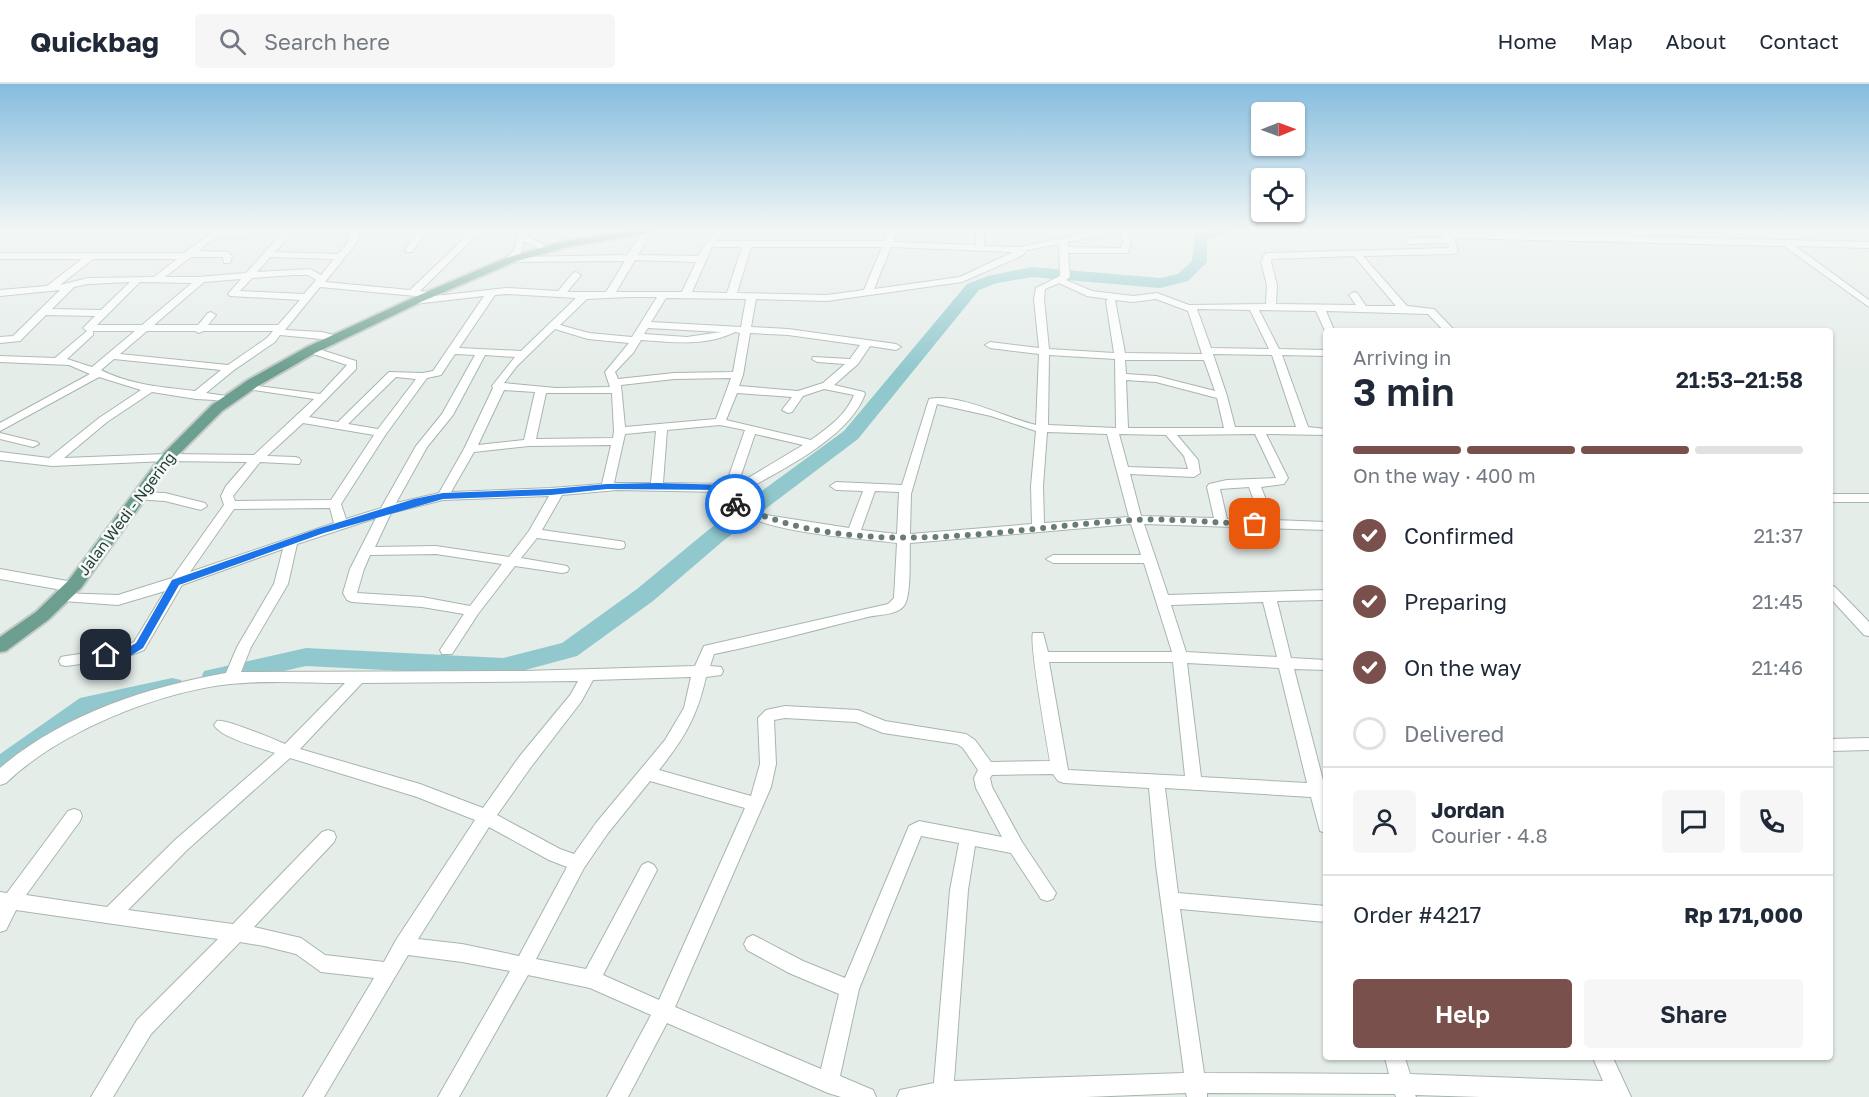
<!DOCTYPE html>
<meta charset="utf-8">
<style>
body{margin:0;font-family:"Golos Text",sans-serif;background:#f6f6f7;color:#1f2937;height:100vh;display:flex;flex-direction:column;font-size:22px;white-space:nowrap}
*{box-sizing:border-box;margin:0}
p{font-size:20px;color:#747a83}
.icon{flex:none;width:33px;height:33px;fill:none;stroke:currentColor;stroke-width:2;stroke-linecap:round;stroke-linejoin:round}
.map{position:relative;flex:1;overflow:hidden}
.side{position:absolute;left:1323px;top:244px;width:510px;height:732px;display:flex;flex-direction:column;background:#fff;border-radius:6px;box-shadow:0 2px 4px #0004}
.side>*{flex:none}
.needle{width:39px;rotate:89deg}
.tools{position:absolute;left:1251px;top:18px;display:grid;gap:12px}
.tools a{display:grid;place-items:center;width:54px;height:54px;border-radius:6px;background:#fff;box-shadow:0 2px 4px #0004;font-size:30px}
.pin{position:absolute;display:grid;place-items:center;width:51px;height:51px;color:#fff;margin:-26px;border-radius:12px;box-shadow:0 3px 9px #0006}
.courier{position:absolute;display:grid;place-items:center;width:60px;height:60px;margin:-30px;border:4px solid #1a73e8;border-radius:50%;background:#fff;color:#222;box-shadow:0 2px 8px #0007}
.summary em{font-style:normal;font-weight:600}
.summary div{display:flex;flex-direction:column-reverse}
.summary{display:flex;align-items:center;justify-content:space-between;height:102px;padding:0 30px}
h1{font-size:39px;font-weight:600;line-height:45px}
.bar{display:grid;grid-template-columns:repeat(4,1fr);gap:9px 6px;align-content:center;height:72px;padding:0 30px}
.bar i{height:8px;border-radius:4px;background:#e0e1e3}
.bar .current{background:#7a504d}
.bar p{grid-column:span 4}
.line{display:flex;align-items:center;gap:15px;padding:0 30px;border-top:2px solid #e0e1e3}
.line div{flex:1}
.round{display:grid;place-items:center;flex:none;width:63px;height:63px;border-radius:6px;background:#f6f6f7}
ol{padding:0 30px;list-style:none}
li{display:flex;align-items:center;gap:18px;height:66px}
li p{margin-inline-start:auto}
li .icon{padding:6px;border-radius:50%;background:#7a504d;color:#fff;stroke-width:4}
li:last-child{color:#747a83}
li i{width:33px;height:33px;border:3px solid #e0e1e3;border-radius:50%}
.action{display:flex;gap:12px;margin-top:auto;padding:12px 30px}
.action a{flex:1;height:69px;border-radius:6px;background:#7a504d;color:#fff;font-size:24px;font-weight:600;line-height:69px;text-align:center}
.action a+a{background:#f6f6f7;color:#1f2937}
header{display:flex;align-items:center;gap:36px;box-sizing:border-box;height:84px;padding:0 30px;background:#fff;border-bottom:2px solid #e0e1e3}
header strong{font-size:28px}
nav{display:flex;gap:33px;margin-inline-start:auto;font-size:21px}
.search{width:420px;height:54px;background:#f6f6f7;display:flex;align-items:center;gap:15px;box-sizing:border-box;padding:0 21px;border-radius:6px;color:#747a83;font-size:22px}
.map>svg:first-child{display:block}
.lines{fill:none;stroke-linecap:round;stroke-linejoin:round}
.river{fill:#91c8ce;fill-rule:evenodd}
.minor-casing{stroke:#a8b5af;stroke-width:2}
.major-casing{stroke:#c2c9c6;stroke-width:4}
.minor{fill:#fff;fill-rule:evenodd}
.major{fill:#6c9f8f;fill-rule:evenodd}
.route{fill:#1a73e8}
.done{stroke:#687b74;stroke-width:6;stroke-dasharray:0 10.8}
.labels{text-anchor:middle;stroke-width:5;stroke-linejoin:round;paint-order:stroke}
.street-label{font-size:15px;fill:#253e35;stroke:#f5f9f7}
</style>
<header>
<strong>Quickbag</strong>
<div class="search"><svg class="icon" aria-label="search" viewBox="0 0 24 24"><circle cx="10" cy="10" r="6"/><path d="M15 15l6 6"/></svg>Search here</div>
<nav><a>Home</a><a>Map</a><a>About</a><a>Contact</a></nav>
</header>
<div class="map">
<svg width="1869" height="1013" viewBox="0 0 1869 1013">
<rect width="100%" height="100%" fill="#e5ede9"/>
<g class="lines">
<g class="river">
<polygon points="1211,145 1233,145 1231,148 1207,155 1207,178 1188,197 1160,204 1032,193 997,199 979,206 858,355 723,457 653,517 577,572 503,592 306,582 213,603 204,601 201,594 204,587 213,585 306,564 503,574 562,559 637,505 707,447 844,347 967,200 988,192 1032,183 1160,194 1178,190 1192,177 1195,150"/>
<polygon points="172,594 181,596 184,603 181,610 96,629 9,692 0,695 0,670 80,614"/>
</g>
<defs>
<g id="minor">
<polygon points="0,145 99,145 95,148 0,151"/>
<path d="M202,145L226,147L336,145L332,148L291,150L275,168L338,170C346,161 353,156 345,145H353L358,151V157L325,198L410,206L474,145H483L420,207L429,208L431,210L426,213L506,204L558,207L573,189L576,188L581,191L567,208H606L625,177L507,178L505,176L514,166L519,145H527L526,151L549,164L542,166L524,157L522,166L517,173L627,171L644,145L652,146L638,171L698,172L716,145H724L716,157H884L890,145H898L893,158L976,161V145H984V162L1019,163L1108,145H1128L1131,158L1128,169H1068L1070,193L1066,196L1092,207L1133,212L1157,209L1189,221L1266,220L1267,201L1261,178L1265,170L1268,169L1449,164L1447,159L1409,160L1405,157L1409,154H1445L1428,145H1440L1450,148L1869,158V164L1795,162L1869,216V223L1784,162L1454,154L1458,167L1454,170L1363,172L1407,222L1434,225L1456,248H1445L1428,230L1326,227L1335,248H1326V249L1316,227L1259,226L1279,265L1326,266V272L1282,271L1308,343L1326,345V351L1266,350L1288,394L1284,400L1261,403L1274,436L1326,438V446L1144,440L1168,511L1326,506V516L1277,517L1291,574L1326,576V586L1294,585L1324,700H1326V749L1320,747L1311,713L1165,704L1178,809L1326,822V838L1180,825L1204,989L1389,990L1385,974H1405L1410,990L1603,997L1593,974H1613L1631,1013H1481L1415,1011L1416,1013H1396L1395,1010L1207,1009V1013H1187L1186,1009L1086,1013H897L900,1006L934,999L950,806L959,759L921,752L859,905L840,992L873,1006L876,1013H841L828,1009L667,939L628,1013H607L651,931L590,904L528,891L459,1013H438L510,887L462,878L408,871L324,1013H303L374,894L321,888L296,870L264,862L240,858L151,950L113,1013H91L137,936L218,855L16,826L6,846L0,848V808L7,809L68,727L74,725L80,727L82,732L80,737L26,811L107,823L175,756L275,669C261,664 221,654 214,641L217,637C224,634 273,655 285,660L345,599C307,599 267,596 230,600C157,608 59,648 6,699L0,701V684C62,631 146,603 226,589L237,563L274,500L283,465L182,501L144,566L124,574L66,582L61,581L59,577L61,573L66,572L122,564L134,558L165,507L118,521L63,517L58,515L56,512L58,509L118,511L172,494L224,421L221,412L226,402L247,378L166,377L52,382L0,376V368L49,374L99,334L141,306L99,293L0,347V339L90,290L69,281L0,278V272L55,274L87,247L83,244L95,232L46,231L20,257L0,259V253L13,252L60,206L0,212V206L47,202L82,175H0V169H184L210,150ZM1120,148L1123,158L1121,164L1068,163V158ZM281,150L246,189L198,193H165L191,173H223L224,179H230L232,172L228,168L198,167L218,152ZM1059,160L1060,192L1036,204L1034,215L1039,264L990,258L985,261L990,264L1039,270L1036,341C1006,334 959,309 929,315L902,401L836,398L830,402L836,406L863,407L849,444L766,431L737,416L735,412C775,389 849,355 865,310L864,308L834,301L858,280L870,262L896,266L901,263L896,260L788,245L751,243L756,215L827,217L962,198L1023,171L1027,166ZM712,163H742L727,209L692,208ZM751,163H882L864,206L827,211L737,209ZM891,163L1013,168L960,193L874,205ZM1354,172L1396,222H1366L1357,209L1354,208L1349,211L1356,221L1276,220L1277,201L1271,178L1272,175ZM270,173L334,175L321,191L310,185L257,188ZM93,175H177L154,193L88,194L60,201ZM635,176L696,178L682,208H616ZM294,191H308L316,196L304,210L240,207L252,194ZM241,195L228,210L230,212L300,216L278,241H208L216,231L211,228L208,229L198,241H154L204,198ZM130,198L101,226L52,225L74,203L88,200ZM140,198L192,199L142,241H97ZM1059,199L1087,212L1108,215L1106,217L1114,269L1049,265L1044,215L1045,205ZM320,203L426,213L411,215V219L414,220L484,212L433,287L423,289L389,288L338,338L309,333L356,285V277L315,264H307V268L347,281L320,310L243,300V304L247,305L314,315L254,371L166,370L64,374L107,338L152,308L196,315L233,317V313L206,309L234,286L275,258L280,251L341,257V253L322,248L285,246ZM506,210L576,214L521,267L459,264L495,211ZM629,213H657L632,253L589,249L560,241L587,215ZM666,214L746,215L741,243L651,238ZM1156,215L1188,227L1202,270L1125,269L1115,216L1133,218ZM1197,225L1250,226L1269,265L1211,264ZM648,244L721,248L687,253L644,250ZM555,245L588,255L629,259L605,288L610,303L556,304L504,299L517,282ZM93,247H135L92,283L67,275L93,251ZM147,247H195L199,249L203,247H273L267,254L228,281L120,270ZM735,248L740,249L733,288L674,289L618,295L615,288L633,269L641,256C672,258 705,263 735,248ZM750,249L788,251L860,261L850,275L813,273L812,275L817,278L845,280L823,299L798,307L739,302L743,291ZM455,270L475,271L442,330L416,362L381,424L346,435L341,420L386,350L427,294L441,291ZM1213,270L1272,271L1296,343H1235L1227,312ZM485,271L515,273L492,302L493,304L464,365L439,409L396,419L427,363L453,331ZM1049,271L1115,275L1116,344L1048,341ZM114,275L221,286L195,307C163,303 130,301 101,286ZM1125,276H1204L1215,307L1156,292L1126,290ZM396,293L416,295L378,345L348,340ZM731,294L716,335L625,343L621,301L674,295ZM1126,296L1156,298L1217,314L1224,344H1128ZM824,305L854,311C846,331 828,344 811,356L726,336L737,309L792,313L782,326L788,329L792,328L803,312ZM504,306L535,308L524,356L478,361ZM546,309H612L614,347L613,354L536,355ZM937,320L991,332L1036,347L1031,402L1032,440L910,450L911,410ZM303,339L374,351L331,416L235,417L233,412L260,378L299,380L301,377L299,374L295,373L267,372ZM720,341L745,346L726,400L663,399L667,346ZM656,347L651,399H614L625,350ZM1047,348L1107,350L1129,433L1044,439L1043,402ZM755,350L803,361L738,400ZM1119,350L1166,351L1184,372L1188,385L1128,383ZM1255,350L1276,394L1227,396L1209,400L1207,403L1214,434L1141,432L1130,390L1194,393L1200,389L1198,376L1177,351ZM611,361L602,400L551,404L451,408L474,368L529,362ZM1249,403L1261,436L1227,435L1220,405ZM617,406L723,408L722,411C724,415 726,420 729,423C768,450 850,453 897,459L894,514L888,520L704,562L695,582L524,587L241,588L251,563L288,500L297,460L376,434L350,485L343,509L347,516L352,518L422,523L464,530L440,566L442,570H452L478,530L515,482L562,489L567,488L569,485L567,482L521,474L537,454L619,465L624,464L625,461L624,458L619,457L542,446L562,411ZM875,407L899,408L897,450L861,446ZM549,412L529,447L509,473L436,462L375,463L391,429L443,416ZM330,424L334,439L190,488L234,425ZM1131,440L1141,471H1053L1046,475L1053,479H1144L1172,568H1048L1043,549H1033C1029,559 1047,658 1050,677L991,678L975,656L966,650L885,637L858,626L785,622L766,626L758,634L760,680L751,712L659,686C684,655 697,633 706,593L721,591L723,587L721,583L710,582L714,570C765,560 814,546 864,534C876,530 894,532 903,523C912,514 909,472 910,459ZM436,470L502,480L470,522L422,513L357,509L364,485L370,471ZM1263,518L1277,573L1186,568L1171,521ZM1049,578H1173L1185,692L1068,686ZM1187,579L1279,584L1307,699L1201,693ZM691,593L684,624L665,656L596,739L574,770L560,765L497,731L531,683L581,618L593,596ZM578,597L571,610L519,673L483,724L420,700L300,665L362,599ZM785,634L856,638L883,649L957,660L963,664L978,686L974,694L976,704L1002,753L919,737L909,742L845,894L803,877L759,854L753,851L747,854L744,860L747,866L789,889L839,910L821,985L675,923L771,703L776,680L774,636ZM290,674L417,713L475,736L396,856L384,878L325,871L301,854L254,843L334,758L336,753L334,748L328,746L322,748L233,840L128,826L187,766ZM1053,690L1058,697L1064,699L1149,704L1156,781L1184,989L954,997L968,806L975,762L1011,769L1041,815L1047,817L1053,815L1056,809L1022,758L992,703L990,694L992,691ZM650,697L745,724L659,916L603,891L657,786L654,781L648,778L642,781L586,885L536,875L584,784L608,749ZM489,743L549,776L567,783L519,872L462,860L418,855Z"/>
<polygon points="419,145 427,145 412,168 406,168 405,166"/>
<polygon points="586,145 594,145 591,155 587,158 583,155"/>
<polygon points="0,349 37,358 39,360 33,363 0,355"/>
<polygon points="139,408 165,409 205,419 207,422 201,426 165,417 135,415 133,412"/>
<rect x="1830" y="410" width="39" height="8"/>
<polygon points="0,485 73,498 80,503 73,508 0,495"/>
<polygon points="1830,501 1835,503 1869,538 1869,552 1864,551 1830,514"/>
<polygon points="1869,654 1869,666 1830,667 1830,655"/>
</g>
<polygon id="major" points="637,145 660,145 655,148 566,163 514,178 423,217 315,269 258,302 222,327 173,376 81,504 48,536 6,567 0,568 0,553 36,528 69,496 163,370 212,321 248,296 307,263 415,213 506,174 565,157"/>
</defs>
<use href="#minor" class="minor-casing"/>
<use href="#major" class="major-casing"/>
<use href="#minor" class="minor"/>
<use href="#major" class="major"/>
</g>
<linearGradient id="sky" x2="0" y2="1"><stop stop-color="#85bcde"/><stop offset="0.51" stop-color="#f3f7f5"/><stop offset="1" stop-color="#f3f7f5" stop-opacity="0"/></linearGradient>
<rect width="1869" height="287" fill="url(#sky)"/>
<path class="route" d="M657,399L730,401L734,404L733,413L739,420L732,422L724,414L725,406L607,405L551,411L443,415L324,449L179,501L143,564L132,571L106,575L101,571C110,563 125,567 136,559L172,496L317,445L414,415L443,409L551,405L607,400Z"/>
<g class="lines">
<path class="done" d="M735,420C858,479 1002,444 1132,436C1172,434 1215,439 1255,440"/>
</g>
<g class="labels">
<g class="street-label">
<text transform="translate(127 430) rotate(-53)" y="5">Jalan Wedi - Ngering</text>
</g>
</g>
</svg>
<div class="tools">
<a><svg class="needle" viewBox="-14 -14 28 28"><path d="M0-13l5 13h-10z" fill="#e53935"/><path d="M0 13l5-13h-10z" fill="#747a83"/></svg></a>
<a><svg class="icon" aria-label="locate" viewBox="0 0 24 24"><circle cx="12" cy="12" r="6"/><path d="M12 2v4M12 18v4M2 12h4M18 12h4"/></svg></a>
</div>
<div class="pin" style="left:1255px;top:440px;background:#ea580c"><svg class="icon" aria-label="bag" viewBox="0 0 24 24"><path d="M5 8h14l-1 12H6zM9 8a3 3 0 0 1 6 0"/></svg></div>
<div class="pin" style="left:106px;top:571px;background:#1f2937"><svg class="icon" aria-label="home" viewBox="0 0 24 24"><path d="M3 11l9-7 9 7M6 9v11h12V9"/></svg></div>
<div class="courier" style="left:735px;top:420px"><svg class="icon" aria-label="bike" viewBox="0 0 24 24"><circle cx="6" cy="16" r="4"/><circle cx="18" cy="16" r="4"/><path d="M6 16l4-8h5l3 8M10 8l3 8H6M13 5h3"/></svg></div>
<section class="side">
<div class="summary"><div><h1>3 min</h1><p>Arriving in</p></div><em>21:53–21:58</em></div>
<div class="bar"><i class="current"></i><i class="current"></i><i class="current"></i><i></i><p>On the way · 400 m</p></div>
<ol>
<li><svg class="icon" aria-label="check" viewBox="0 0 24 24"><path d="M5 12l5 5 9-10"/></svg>Confirmed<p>21:37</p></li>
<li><svg class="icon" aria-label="check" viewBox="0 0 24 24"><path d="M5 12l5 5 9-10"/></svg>Preparing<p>21:45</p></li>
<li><svg class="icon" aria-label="check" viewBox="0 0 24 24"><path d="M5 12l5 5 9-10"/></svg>On the way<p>21:46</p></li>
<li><i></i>Delivered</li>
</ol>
<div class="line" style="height:108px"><a class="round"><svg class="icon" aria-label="person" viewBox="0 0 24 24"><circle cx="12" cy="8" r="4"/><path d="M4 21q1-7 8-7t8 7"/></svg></a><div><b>Jordan</b><p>Courier · 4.8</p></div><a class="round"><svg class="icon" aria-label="chat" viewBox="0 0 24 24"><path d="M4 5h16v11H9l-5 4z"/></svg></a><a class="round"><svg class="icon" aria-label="phone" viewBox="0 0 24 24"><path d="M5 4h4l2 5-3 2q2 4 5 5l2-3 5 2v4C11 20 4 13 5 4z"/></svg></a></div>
<div class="line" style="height:78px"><div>Order #4217</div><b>Rp 171,000</b></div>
<div class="action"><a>Help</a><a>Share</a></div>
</section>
</div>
